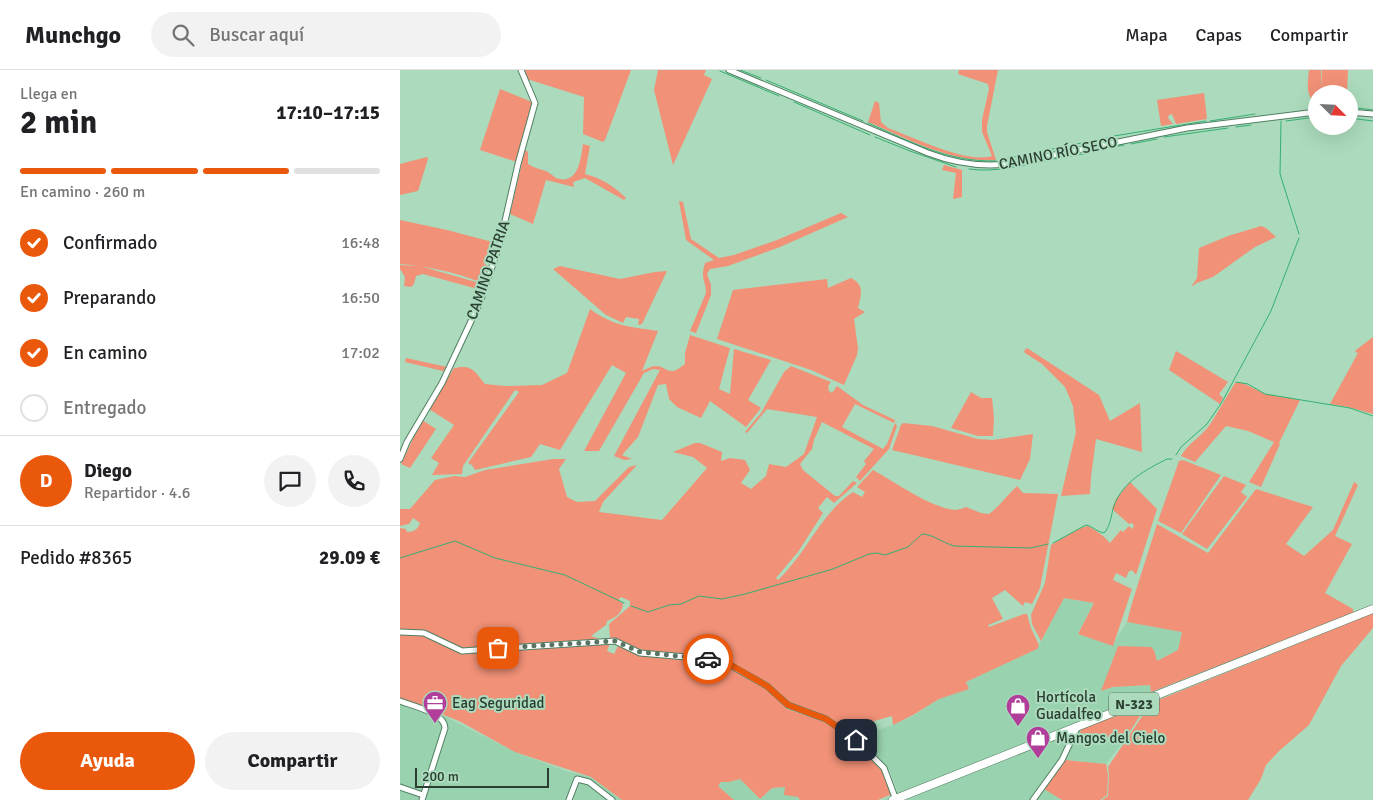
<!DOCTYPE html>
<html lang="es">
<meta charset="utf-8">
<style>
body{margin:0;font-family:Signika,sans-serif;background:#f2f2f2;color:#202124;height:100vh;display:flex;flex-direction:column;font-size:19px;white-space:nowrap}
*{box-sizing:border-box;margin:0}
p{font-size:16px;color:#757577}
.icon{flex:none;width:28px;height:28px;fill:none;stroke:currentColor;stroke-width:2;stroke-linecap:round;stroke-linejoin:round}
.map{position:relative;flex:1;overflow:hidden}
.panel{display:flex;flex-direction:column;background:#fff;width:400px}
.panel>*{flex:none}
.needle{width:32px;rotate:114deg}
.tools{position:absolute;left:908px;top:15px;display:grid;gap:10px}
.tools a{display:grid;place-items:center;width:50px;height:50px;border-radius:50%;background:#fff;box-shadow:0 5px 20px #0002;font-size:25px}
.scale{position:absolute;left:15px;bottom:12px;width:134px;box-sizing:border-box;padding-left:5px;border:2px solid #2a3e31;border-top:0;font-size:14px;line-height:18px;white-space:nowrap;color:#2a3e31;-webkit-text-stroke:4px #abdbbc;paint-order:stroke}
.pin{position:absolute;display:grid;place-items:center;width:42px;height:42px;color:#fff;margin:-21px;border-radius:10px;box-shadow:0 2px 8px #0006}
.courier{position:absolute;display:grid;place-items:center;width:50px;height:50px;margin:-25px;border:4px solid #ea580c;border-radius:50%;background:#fff;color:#222;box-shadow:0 1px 6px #0007}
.head em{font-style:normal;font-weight:700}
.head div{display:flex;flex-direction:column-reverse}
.head{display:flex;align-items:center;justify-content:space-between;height:85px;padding:0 20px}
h1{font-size:32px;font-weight:700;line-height:38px}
.bar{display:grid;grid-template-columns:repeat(4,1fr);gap:8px 5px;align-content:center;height:60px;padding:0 20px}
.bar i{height:6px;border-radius:4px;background:#e0e0e0}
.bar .active{background:#ea580c}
.bar p{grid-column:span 4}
.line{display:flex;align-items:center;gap:12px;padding:0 20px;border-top:1px solid #e0e0e0}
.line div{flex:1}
.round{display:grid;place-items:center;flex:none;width:52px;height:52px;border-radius:26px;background:#f2f2f2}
ol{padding:0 20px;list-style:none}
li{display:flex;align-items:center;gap:15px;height:55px}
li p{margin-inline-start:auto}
li .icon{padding:5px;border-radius:50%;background:#ea580c;color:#fff;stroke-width:4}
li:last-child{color:#757577}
li i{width:28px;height:28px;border:2px solid #e0e0e0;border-radius:50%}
.cta{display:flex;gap:10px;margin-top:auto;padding:10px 20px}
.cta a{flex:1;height:58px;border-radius:30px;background:#ea580c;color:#fff;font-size:20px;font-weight:700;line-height:58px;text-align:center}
.cta a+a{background:#f2f2f2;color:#202124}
header{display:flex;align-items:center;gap:30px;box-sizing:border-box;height:70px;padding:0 25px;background:#fff;border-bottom:1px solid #e0e0e0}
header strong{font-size:24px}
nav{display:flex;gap:28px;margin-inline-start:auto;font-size:18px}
.search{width:350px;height:45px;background:#f2f2f2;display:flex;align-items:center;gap:12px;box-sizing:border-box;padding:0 18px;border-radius:28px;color:#757577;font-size:19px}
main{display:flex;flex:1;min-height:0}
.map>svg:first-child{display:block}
.built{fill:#99d2ae}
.green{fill:#f19177}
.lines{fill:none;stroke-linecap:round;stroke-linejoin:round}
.stream{stroke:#34b071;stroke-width:1}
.minor-casing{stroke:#517f63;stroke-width:7}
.highway-casing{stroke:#517f63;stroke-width:9}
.minor{stroke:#fff;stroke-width:5}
.highway{stroke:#fff;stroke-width:8}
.done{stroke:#577562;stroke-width:5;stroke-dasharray:0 9}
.route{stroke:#ea580c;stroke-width:6}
.labels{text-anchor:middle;stroke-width:4;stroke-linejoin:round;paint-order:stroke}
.shield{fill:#abdbbc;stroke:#516d5b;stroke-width:1}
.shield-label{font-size:14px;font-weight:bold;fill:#2a3e31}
.street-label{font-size:15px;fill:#2a3e31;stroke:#abdbbc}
.poi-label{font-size:15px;fill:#2a3e31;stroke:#abdbbc;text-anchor:start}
</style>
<header>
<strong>Munchgo</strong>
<div class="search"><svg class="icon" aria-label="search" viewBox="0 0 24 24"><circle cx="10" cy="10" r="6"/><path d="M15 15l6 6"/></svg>Buscar aquí</div>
<nav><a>Mapa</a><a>Capas</a><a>Compartir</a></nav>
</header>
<main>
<section class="panel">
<div class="head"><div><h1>2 min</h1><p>Llega en</p></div><em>17:10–17:15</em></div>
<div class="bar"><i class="active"></i><i class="active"></i><i class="active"></i><i></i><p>En camino · 260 m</p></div>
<ol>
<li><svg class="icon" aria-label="check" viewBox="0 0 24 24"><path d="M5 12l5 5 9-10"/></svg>Confirmado<p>16:48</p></li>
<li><svg class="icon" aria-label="check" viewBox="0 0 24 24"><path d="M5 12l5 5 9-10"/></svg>Preparando<p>16:50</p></li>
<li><svg class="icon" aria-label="check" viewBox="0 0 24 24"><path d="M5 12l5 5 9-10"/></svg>En camino<p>17:02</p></li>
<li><i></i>Entregado</li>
</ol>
<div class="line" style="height:90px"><b class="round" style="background:#ea580c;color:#fff">D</b><div><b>Diego</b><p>Repartidor · 4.6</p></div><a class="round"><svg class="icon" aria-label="chat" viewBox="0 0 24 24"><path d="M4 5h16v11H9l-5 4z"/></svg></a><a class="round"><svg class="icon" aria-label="phone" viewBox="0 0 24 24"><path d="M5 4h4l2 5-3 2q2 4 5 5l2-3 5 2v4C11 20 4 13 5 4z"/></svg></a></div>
<div class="line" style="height:65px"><div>Pedido #8365</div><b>29.09 €</b></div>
<div class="cta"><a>Ayuda</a><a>Compartir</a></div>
</section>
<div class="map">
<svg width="973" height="730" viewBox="0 0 973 730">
<rect width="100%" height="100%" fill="#abdbbc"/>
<g class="built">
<polygon points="664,528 694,533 678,564 713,575 727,552 782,562 778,580 756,591 754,581 702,621 713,617 750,615 751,622 690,648 680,663 725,669 706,694 665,690 644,719 662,730 483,730 498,722 490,701 473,680 458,667 493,655 513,646 539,629 569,619 566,612 637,579"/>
<polygon points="0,628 46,647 115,682 166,701 191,707 222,730 0,730"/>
<polygon points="340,709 360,729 372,718 386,717 400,730 334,730 317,716 321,712 329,712"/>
</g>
<g class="green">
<polygon points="125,0 231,0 205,70 203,72 183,64 184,27 127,9"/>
<polygon points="258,0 306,0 304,5 312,9 273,95 254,20"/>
<path d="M559,0H598L587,56V62L596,90C550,93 509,69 468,52L475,31L479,33L481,52L488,58C513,67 567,94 592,86L582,62V50L589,19L588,14L558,4Z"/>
<path d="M909,0H921L922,19V0H948L947,24H916L915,32C905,25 908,11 909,0Z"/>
<polygon points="100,19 132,32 117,92 80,80"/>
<polygon points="804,23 807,49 776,54 772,44 769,45 768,48 773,54 761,56 757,30"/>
<path d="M183,74L190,76L185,104C201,108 214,116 226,128L224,130L185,108L173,112L174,117L146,110L133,154L110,144L125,80L128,82V94C134,98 140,99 146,101C150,103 153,106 156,108C178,116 181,89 183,74Z"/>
<polygon points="27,87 28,89 18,121 0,125 0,94"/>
<polygon points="544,95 562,100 562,127 553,129 556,103 542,100"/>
<path d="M279,131L283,132L291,169L319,188L334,185L377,170L441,143L448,147L380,177L328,196L310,199L307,204L311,215V225L296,263L290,261L306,223C306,210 300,210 305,193L314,190L286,170Z"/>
<path d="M0,150L47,160L96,173L90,191L86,190L84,194L89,196L83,213C57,203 28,196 0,194Z"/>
<polygon points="861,156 866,158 876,167 855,177 813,207 797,213 791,217 797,208 799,178 828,166"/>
<polygon points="0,195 20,196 83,214 81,220 23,204 16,206 14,214 11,217 4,216 5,207 0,199"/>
<polygon points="160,196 220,209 255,202 267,201 242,254 238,255 239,249 226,247 223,253 206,245 153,199"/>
<path d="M451,208C465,215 461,225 458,238L465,242L454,249L458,278L457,285L444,315L411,300L317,269L333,220L427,209L428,218Z"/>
<path d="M190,239C213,256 231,257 258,261L242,301C246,299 250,297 254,296C268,295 267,309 285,294V283L290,265L330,278L319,319L330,324L334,279L371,290L348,330L361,338L346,357L310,331L301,348L277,337L269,329L266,314L258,315L238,367L222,385L232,389L224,390L214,386L260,300L253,299L244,303L199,381H184L226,303L212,295L160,380L140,374L131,387L75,400L72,395L68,393L119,322L115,320L63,396L62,404L32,405L39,393L31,388L54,355L29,339L54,298C73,294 74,301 85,314L105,316L142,315L167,303Z"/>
<polygon points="973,267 973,344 948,337 930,334 958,283 955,282 956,280"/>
<polygon points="627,278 699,325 710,351 740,333 742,382 696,369 691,407 690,424 661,426 676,362 673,336 665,317 642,294 625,283 624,281"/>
<polygon points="776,281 828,312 819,324 823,328 820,334 769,300"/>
<polygon points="6,288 47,297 43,301 5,292"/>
<path d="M391,296L431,312L428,316L429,318L428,320L432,323L437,316L463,335L495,350L494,353L455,334L442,357L483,379L487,374L495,353L497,356L489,379L460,411L456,407L466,394L464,391L474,379L422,352L414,370L412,379L400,394L403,400L435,426H439L453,411L457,413L434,433L427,427L418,438L423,443L398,482L376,508L378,510C407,483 420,444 453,422L462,427L465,422L457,417L473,400C495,412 531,438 555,440C559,440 563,438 566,437L581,443L589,444C600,436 607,425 617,416L623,423L658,424L640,518L632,534L625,532L623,536L605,520L592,528L603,549L588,555L589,557L624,544H627L631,558L639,575L637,579L566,612L569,619L539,629L513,645L493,655L492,646L453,657L448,662L425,646L392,635L368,615L340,597L321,588L257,583L235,578L210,568L209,554L230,536V531L221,527L219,529L220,532L223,533C223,543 215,548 207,551L206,555L191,566L199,569L62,578L25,561L0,559V458L6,459L7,462C14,462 18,459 20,453L13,448L9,454L0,456V439H10L35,410L54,406L65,407L85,400L153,389H166L159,399L167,427L177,432L195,431L229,397L237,395L203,432L199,442L262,450L307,398L293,387L273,382L295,373H300L322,382L321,391L330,388L345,390L350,400L341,413L351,419L366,406L369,394L386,397L404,384L417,347L367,339L347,363L345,362L361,343L384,302Z"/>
<path d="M839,312L847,315L865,324L900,330L879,373L880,374L861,417L849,412L874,372L848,361L826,356L795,392L781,386C788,373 803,366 811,353L814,354L811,353L835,313Z"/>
<polygon points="571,322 581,328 592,328 594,348 593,366 578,366 551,358"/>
<polygon points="22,350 36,359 10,398 1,394"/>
<polygon points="503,353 532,356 578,369 593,370 633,364 630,389 620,410 492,380 501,355"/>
<polygon points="783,390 821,405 781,463 758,451 779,391"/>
<polygon points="824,406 846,415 841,422 847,427 807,479 782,464"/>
<path d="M730,412L757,439L736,505L732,500L731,501H729L726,508L716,503L713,510L732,519L713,576L678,564L694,533L664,528L641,571L632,554L631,545L645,513L651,475L680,458L688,456C697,461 703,465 710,473L721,460L723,462L729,456L732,459L734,456L732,453L729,454L712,439L716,429Z"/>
<polygon points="954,412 958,415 935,466 952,474 925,523 953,539 953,543 751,622 750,615 713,617 701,621 718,576 751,577 754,580 757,591 778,580 782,562 727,552 732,533 757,454 808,483 856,419 913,437 886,474 904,486 933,460"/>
<polygon points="973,543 973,558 941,596 909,655 879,681 866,695 861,709 848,730 702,730 708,726 709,703 708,697 751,633"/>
<polygon points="0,564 23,565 62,583 210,573 207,581 214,584 218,576 241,585 320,592 366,618 387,639 426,652 462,677 482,701 492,724 478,730 400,730 398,727 384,725 385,717 372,718 360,729 340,709 329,712 321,712 318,716 334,730 222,730 191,707 115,682 59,651 0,628"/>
<polygon points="749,632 725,669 680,663 681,659"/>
<polygon points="665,690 706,694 708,705 707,725 700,730 662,730 644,719"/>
</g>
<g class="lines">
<g class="stream">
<polyline points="340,0 361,8"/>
<polyline points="320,1 379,26"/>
<polyline points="366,10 463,51"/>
<polyline points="394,32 470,65"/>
<polyline points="949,37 973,40"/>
<polyline points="949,48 973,51"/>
<polyline points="810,51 855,44"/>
<polyline points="881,51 880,104 899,164"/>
<polyline points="886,51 916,47"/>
<path d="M468,53C512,72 547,92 596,91"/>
<polyline points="836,57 851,55"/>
<polyline points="714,66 806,51"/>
<polyline points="475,67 510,81 556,97"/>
<polyline points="764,67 828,58"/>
<polyline points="731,74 757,69"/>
<polyline points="695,81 724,75"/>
<polyline points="655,89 688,83"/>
<polyline points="600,90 710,67"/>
<path d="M569,99C595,103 624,95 650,90"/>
<polyline points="836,312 848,314 865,324 950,338 973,346"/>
<polyline points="776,385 781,377 807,354 822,332 871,241 899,168"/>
<path d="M653,473L686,455C692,456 697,462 704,463L705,462C711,454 711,445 714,436C722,412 747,399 767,389H772"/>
<polyline points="0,488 55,471 95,488 165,505 224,533"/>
<path d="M231,536L248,542L269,535L281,534L299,526L322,529L345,524L433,499L469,484L477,483L485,485L508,477L522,464C533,464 543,473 554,476L631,478L648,474"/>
</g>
<defs>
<g id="minor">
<path d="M329,0L528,83C557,94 584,98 615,93L787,58L916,42"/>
<polyline points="949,42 973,44"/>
<polyline points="0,389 7,372 42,313 80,232 100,173 118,94 135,33 121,0"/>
<polyline points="0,562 24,563 62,581 215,571 240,583 321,590 367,616 388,635 426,649 456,670 484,698 496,730"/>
<path d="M0,631C13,636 45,643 45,658L22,730"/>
<polyline points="0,717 23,725"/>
<polyline points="169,730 177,709 189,712 212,730"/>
<polyline points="633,730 662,690 678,656"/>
</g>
<polyline id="highway" points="493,730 973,539"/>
</defs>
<use href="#minor" class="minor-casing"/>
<use href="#highway" class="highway-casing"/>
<use href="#minor" class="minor"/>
<use href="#highway" class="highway"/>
</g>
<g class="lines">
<polyline class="done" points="98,578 215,571 240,582 308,589"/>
<polyline class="route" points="308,589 321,590 336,598 367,616 388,635 426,649 456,670"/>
</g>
<defs>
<symbol id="office-pin" viewBox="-11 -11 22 30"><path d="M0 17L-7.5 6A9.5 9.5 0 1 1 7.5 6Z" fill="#b03e9a" stroke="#abdbbc"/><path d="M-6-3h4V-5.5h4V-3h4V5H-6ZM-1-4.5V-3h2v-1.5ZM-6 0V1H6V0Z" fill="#fff"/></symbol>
<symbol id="shop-pin" viewBox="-11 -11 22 30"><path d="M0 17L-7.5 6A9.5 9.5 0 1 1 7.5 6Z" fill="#b03e9a" stroke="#abdbbc"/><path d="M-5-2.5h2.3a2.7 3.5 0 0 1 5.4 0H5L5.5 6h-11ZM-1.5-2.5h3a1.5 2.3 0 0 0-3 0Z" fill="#fff"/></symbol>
</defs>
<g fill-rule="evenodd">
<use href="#office-pin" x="21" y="619" width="28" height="38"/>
<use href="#shop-pin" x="604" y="622" width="28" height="38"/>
<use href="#shop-pin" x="624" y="654" width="28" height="38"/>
</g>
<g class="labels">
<rect class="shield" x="709" y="622.5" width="50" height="23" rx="4"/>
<g class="shield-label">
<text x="734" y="639">N-323</text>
</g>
<g class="street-label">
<text transform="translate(658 83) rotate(-11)" y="5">CAMINO RÍO SECO</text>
<text transform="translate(88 200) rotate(-71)" y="5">CAMINO PATRIA</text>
</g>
<g class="poi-label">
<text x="636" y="632">Hortícola<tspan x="636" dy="17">Guadalfeo</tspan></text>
<text x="52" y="638">Eag Seguridad</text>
<text x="656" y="673">Mangos del Cielo</text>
</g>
</g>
</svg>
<div class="tools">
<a><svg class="needle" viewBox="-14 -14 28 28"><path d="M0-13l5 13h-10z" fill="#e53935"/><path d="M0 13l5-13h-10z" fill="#757577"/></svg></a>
</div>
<div class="scale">200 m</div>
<div class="pin" style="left:98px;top:578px;background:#ea580c"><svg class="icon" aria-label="bag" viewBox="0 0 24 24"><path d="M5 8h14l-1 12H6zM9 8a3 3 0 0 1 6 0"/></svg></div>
<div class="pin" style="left:456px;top:670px;background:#1f2937"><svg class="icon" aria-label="home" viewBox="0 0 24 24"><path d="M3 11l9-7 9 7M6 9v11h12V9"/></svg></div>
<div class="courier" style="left:308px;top:589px"><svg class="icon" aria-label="car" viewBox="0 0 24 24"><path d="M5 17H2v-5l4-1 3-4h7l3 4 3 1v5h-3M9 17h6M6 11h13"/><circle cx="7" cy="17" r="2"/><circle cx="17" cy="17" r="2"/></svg></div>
</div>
</main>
